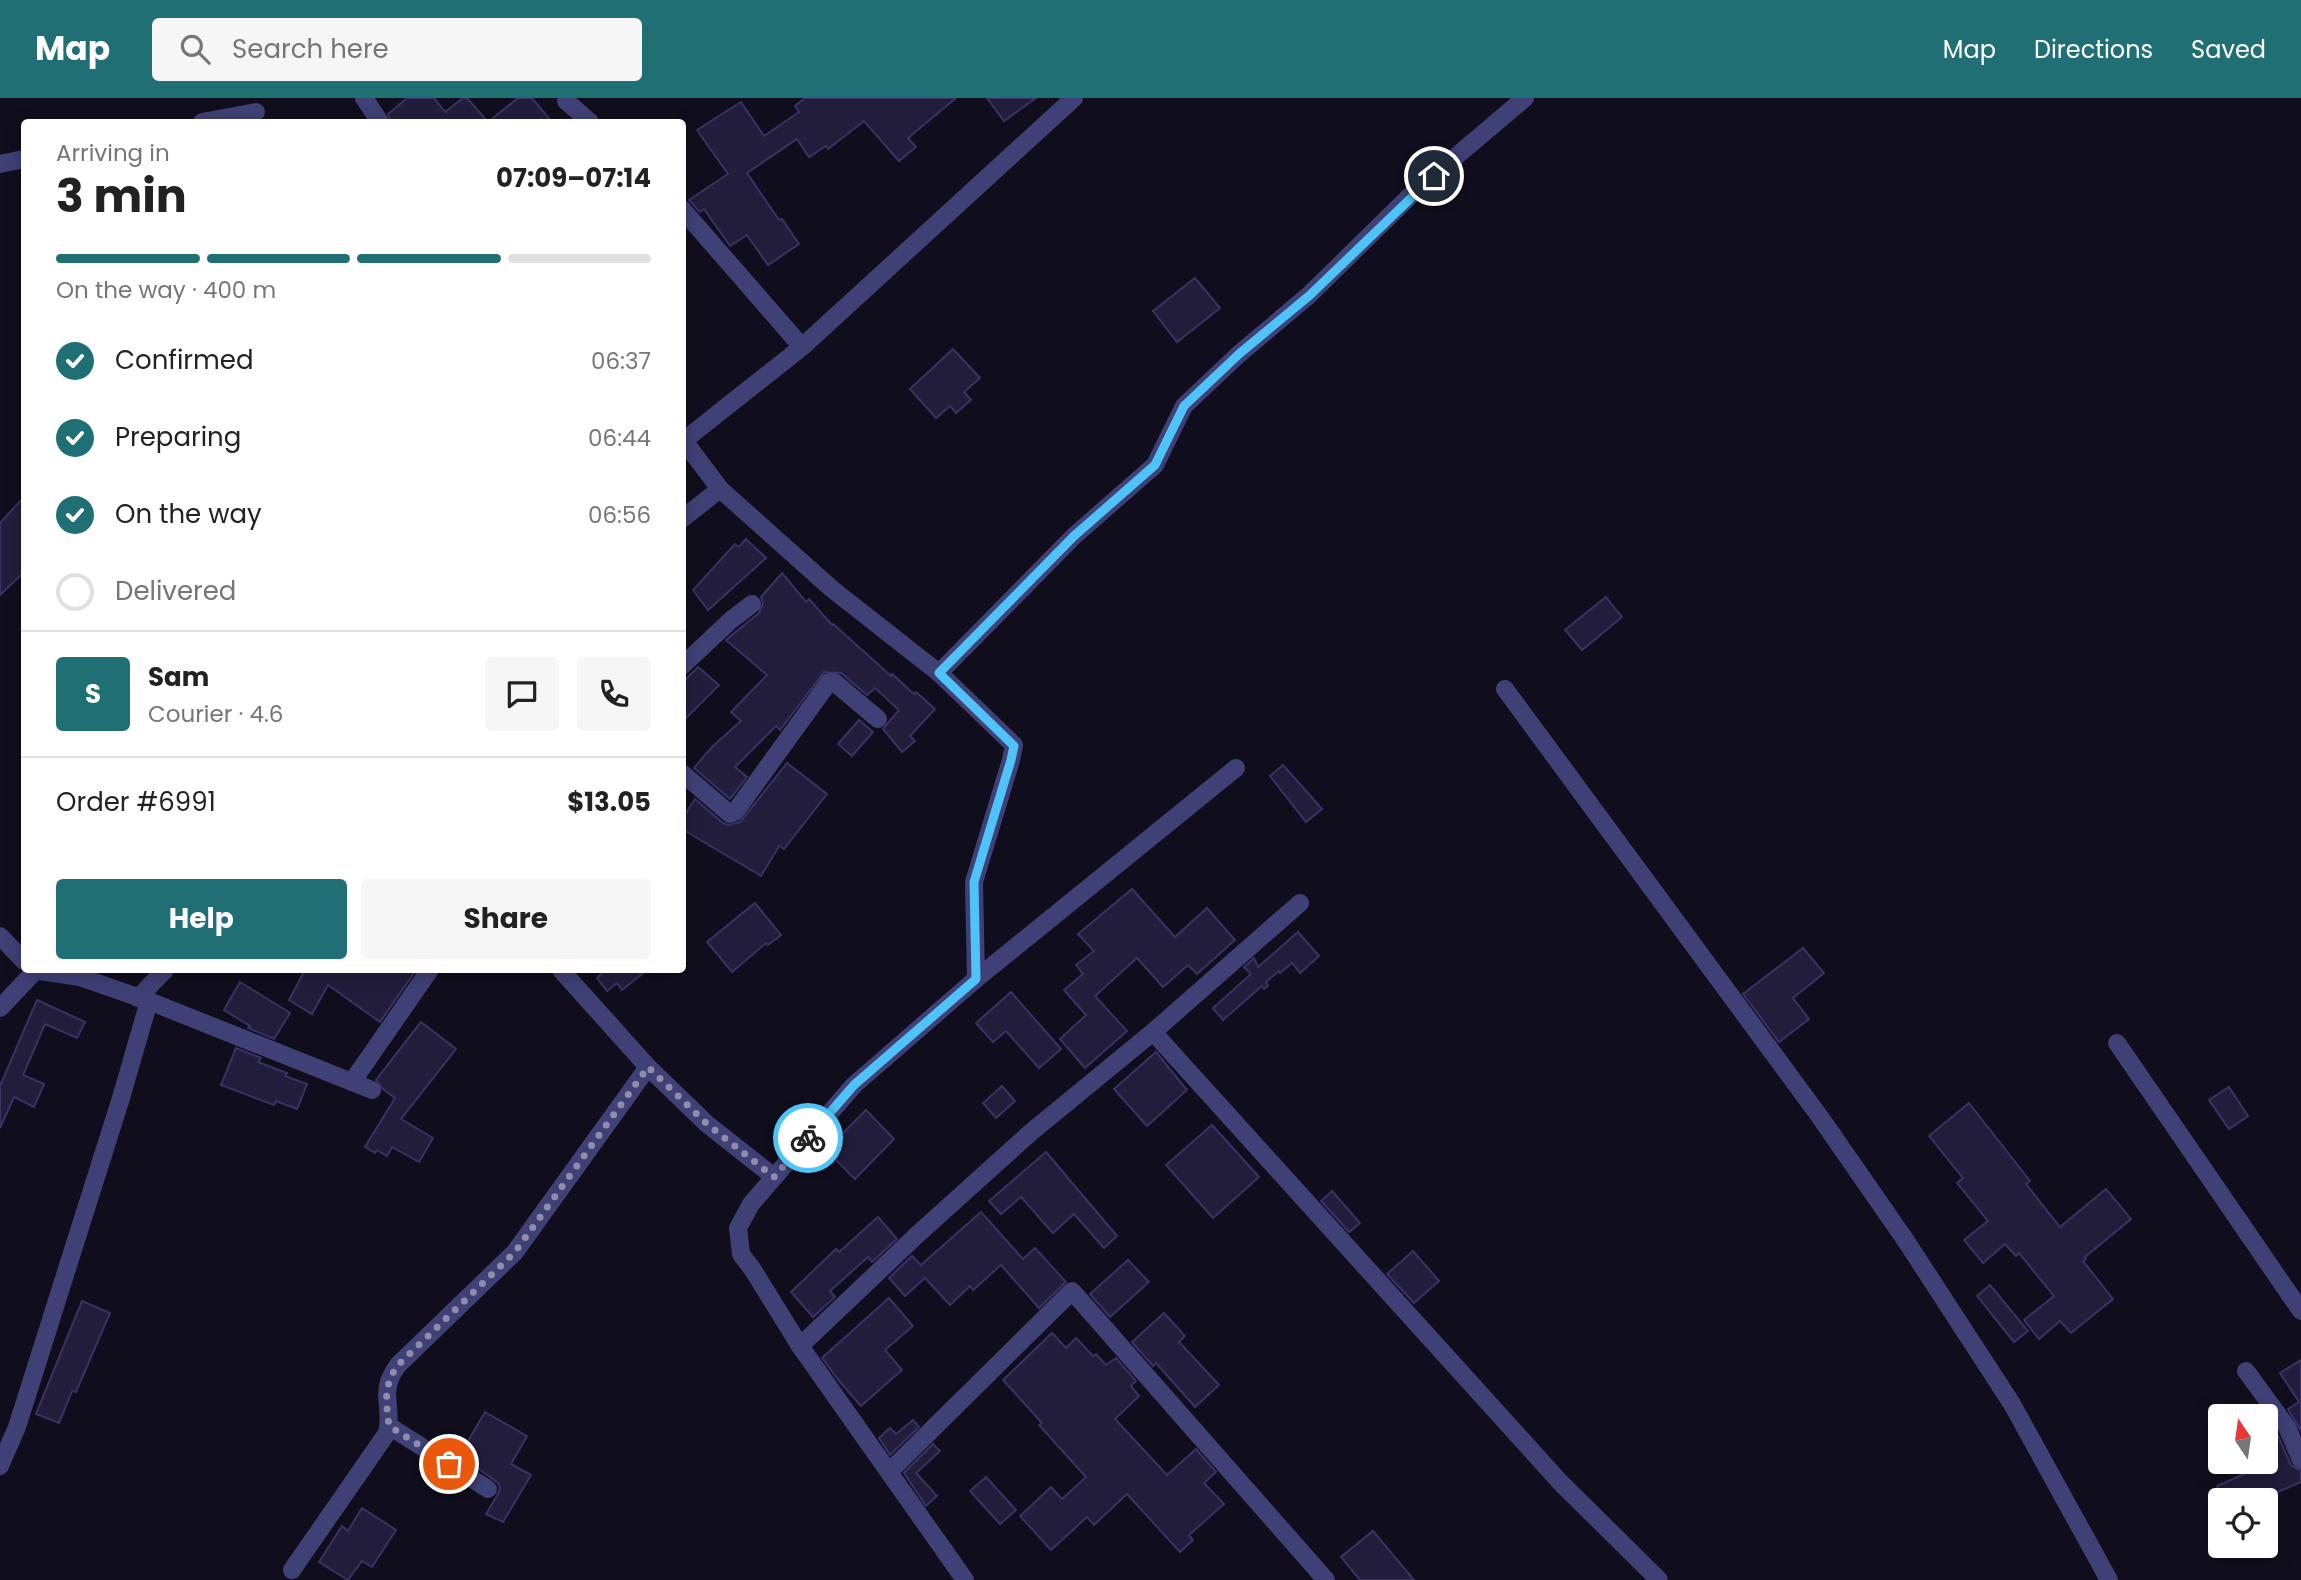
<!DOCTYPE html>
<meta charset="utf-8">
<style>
body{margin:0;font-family:Poppins,sans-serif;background:#f6f6f6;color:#222;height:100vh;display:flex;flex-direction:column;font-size:26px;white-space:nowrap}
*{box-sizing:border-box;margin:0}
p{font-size:23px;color:#767676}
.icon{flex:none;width:38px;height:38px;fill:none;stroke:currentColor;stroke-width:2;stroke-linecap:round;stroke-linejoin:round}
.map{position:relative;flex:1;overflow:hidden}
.panel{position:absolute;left:21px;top:21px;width:665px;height:854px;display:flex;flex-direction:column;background:#fff;border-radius:7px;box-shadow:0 4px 18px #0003}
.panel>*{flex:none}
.needle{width:46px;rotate:347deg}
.tools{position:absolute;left:2208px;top:1306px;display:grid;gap:14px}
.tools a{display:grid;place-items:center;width:70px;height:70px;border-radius:7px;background:#fff;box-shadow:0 4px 18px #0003;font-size:35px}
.pin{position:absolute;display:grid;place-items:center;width:60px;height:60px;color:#fff;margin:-30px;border:4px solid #fff;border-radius:50%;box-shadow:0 2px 7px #0007}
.courier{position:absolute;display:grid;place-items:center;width:70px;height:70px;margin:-35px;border:5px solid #4fc3f7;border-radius:50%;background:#fff;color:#222;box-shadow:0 2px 9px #0007}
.head em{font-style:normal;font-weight:700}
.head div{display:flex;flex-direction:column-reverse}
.head{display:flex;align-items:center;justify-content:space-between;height:119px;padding:0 35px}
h1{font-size:46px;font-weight:700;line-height:52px}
.bar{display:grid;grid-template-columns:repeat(4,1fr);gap:10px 7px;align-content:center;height:84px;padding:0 35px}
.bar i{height:9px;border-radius:5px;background:#e0e0e0}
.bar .active{background:#206f74}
.bar p{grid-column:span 4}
.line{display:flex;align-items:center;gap:18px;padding:0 35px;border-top:2px solid #e0e0e0}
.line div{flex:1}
.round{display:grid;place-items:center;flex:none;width:74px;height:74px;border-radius:7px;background:#f6f6f6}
ol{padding:0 35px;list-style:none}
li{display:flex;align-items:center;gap:21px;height:77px}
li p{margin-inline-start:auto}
li .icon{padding:7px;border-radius:50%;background:#206f74;color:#fff;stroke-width:4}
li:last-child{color:#767676}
li i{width:38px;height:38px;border:4px solid #e0e0e0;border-radius:50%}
.button{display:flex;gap:14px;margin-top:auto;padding:14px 35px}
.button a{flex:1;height:80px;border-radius:7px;background:#206f74;color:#fff;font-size:28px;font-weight:700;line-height:80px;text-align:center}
.button a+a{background:#f6f6f6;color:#222}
header{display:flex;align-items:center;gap:42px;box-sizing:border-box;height:98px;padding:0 35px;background:#206f74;color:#fff}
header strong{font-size:33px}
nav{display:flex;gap:38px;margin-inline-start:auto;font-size:24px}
.search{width:490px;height:63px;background:#f6f6f6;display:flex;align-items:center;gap:18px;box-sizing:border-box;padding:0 24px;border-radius:7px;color:#767676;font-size:26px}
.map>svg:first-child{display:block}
.building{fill:#211d3b;stroke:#393264;stroke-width:2}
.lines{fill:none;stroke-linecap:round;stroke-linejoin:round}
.minor{stroke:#3f4075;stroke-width:18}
.done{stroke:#8f8cac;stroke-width:7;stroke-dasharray:0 12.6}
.route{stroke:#4fc3f7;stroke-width:9}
</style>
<header>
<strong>Map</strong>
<div class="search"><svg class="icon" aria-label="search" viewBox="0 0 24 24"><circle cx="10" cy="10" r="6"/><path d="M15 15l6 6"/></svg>Search here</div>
<nav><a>Map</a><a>Directions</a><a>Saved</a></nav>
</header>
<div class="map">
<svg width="2301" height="1482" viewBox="0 0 2301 1482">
<rect width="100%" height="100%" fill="#100e1c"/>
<g class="building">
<polygon points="407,0 434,0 445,14 463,0 467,0 488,24 518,0 532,0 552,24 391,24 388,16"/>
<polygon points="805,0 956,0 908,40 916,49 899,63 864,23 828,51 826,48 809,59 797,41 747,75 779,122 782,121 799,146 768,167 747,137 730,148 704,111 700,114 689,102 728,76 697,32 741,4 764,38 799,14 795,8"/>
<polygon points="987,0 1036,0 1004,23"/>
<polygon points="1195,180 1220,210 1177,244 1153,213"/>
<polygon points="953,251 980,280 964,294 971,302 956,315 950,308 936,320 910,291"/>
<polygon points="24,399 24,474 0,497 0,425"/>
<polygon points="746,441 766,460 708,512 693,492 735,446 739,449"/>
<polygon points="782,475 806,504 809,501 832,527 833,526 891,578 892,576 914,596 916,594 935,611 910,638 915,643 902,654 883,631 899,612 875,590 867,597 841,575 824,574 780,632 776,628 735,669 747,679 730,701 694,670 712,649 741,623 731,614 767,577 726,542 759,515 763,505 761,499"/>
<polygon points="1606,499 1622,519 1582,552 1565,532"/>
<polygon points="698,569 719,587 682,624 682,585"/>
<polygon points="859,622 873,634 852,658 838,646"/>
<polygon points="787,665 827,696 784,751 779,748 761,778 682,731 682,721 695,701 723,725 729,727 740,724"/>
<polygon points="1283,667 1322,711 1306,724 1270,678"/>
<polygon points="1132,791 1175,839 1207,810 1235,842 1197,876 1188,867 1163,889 1137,860 1095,898 1127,933 1085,970 1060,941 1086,917 1064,892 1083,876 1076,867 1094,853 1078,836"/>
<polygon points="755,805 781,837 768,847 766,845 732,874 707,844"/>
<polygon points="1298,834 1319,858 1300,875 1292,865 1280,875 1279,873 1266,884 1268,888 1264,891 1262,888 1223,922 1213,910 1251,876 1244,869 1254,860 1258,869"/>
<polygon points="1803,850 1824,875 1793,900 1809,921 1779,944 1743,896"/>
<polygon points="305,872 416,872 380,924 328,887 312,916 289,902"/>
<polygon points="605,872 647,872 622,892 617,885 607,893 597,880"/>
<polygon points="240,884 290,915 274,941 248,930 250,928 224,912"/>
<polygon points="1011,894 1061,951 1039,970 1006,933 993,944 976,925"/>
<polygon points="37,902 85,924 77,940 45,926 23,977 44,986 34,1009 14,999 0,1030 0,988"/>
<polygon points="421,924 456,951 401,1021 433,1040 419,1064 392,1049 387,1058 377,1052 375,1055 365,1049 395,1000 383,991 376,982"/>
<polygon points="236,950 261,960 258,964 287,975 285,978 307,986 297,1011 276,1003 274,1007 221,987"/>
<polygon points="1156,954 1187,992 1147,1028 1114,991"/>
<polygon points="1002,988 1015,1003 996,1020 983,1005"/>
<polygon points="2229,989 2248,1018 2229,1031 2209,1002"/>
<polygon points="1969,1005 2030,1083 2026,1086 2060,1129 2106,1091 2131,1121 2085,1159 2086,1161 2083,1163 2113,1201 2071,1235 2060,1223 2039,1241 2024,1222 2054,1198 2019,1155 2016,1158 2005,1146 1983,1165 1964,1142 1988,1123 1957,1085 1963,1080 1929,1038"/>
<polygon points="866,1012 894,1041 855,1081 826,1052"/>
<polygon points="1212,1027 1259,1079 1213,1120 1166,1067"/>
<polygon points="1046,1054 1117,1138 1104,1150 1074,1116 1053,1135 1021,1099 1001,1116 989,1103"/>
<polygon points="1332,1093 1360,1125 1349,1134 1321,1103"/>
<polygon points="981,1114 1023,1161 1035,1150 1066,1184 1039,1210 1001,1167 973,1192 970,1188 950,1207 925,1180 905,1198 889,1180 912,1158 921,1167"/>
<polygon points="878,1119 897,1141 872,1164 868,1159 830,1193 835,1199 813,1219 791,1194 836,1151 839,1154"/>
<polygon points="1413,1153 1439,1183 1414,1205 1387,1176"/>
<polygon points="1128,1162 1149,1184 1110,1219 1090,1196"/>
<polygon points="1990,1187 2028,1233 2014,1244 1977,1198"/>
<polygon points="889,1200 913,1228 885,1252 902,1272 861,1308 840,1284 822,1260"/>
<polygon points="82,1203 110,1215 76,1294 72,1293 59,1325 36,1316"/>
<polygon points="1164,1215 1185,1238 1179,1244 1219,1287 1195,1309 1156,1265 1153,1268 1132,1244"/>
<polygon points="1052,1235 1066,1250 1076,1240 1093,1258 1096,1256 1106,1267 1116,1260 1136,1283 1131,1288 1139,1298 1115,1321 1167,1377 1196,1351 1216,1374 1204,1385 1224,1406 1189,1437 1193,1442 1180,1454 1127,1396 1094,1427 1087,1419 1051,1452 1020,1418 1051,1389 1062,1401 1086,1379 1039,1327 1042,1325 1003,1282"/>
<polygon points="2301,1262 2301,1333 2288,1311 2299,1304 2280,1275"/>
<polygon points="485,1314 527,1338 511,1366 531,1377 503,1424 486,1416 498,1396 500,1390 498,1385 460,1357"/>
<polygon points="913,1322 919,1329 890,1357 879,1340 890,1330 896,1336"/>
<polygon points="2269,1324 2277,1335 2291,1367 2301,1373 2301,1384 2259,1402 2223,1402 2217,1388 2266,1366 2266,1325"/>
<polygon points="933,1346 940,1353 916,1375 937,1398 926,1408 904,1375"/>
<polygon points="986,1379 1016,1412 1000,1426 970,1393"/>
<polygon points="362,1410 396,1432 372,1469 362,1463 348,1482 319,1464 342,1428 348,1433"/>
<polygon points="1373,1433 1414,1482 1360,1482 1341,1459"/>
</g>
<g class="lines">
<g class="minor">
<polyline points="364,0 380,24"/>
<polyline points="566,3 590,24"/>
<polyline points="202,24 256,14"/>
<polyline points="0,66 24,61"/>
<polyline points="682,111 802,249"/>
<polyline points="684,343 720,391 832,491 939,575 1014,647 1011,662 974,784 976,881"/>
<polyline points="682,344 802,249 1074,0"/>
<polyline points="682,421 720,391"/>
<polyline points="682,568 731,522 752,506"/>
<polyline points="939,575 1074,438 1155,367 1184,308 1239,256 1309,197 1414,94 1525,0"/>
<polyline points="1505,591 1820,1019 1906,1143 2012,1306 2109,1482"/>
<polyline points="682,675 730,716 735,714 829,584 834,584 878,621"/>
<polyline points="0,838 24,863"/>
<polyline points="33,872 80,879 149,903 372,992"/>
<polyline points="561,872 648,969 707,1026 774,1079"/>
<polyline points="138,900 165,872"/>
<polyline points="0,910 36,872"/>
<polyline points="1153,934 1560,1384 1659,1482"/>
<polyline points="2117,945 2301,1213"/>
<polyline points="352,984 429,873"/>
<polyline points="800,1248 918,1136 1030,1035 1153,934 1300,805"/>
<polyline points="2246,1273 2287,1329 2301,1362"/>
<polyline points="389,1328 488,1391"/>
<polyline points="0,1368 17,1329 121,1000 149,903"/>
<polyline points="890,1373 1072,1193 1326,1482"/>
<path d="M292,1472L387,1335C394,1307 377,1296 398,1267L515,1154L648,969"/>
<polyline points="965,1482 800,1248 753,1172 741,1156 738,1130 751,1106 854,987 976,881 1236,670"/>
</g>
</g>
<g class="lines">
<path class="done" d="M449,1366L389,1328C386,1303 383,1288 398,1267L515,1154L648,969L707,1026L774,1079L808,1040"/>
<polyline class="route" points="808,1040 854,987 976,881 974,784 1011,662 1014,648 939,575 1074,438 1155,367 1184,308 1239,256 1310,197 1434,78"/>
</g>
</svg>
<div class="tools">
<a><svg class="needle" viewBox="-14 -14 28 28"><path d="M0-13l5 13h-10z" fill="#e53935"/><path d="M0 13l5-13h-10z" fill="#767676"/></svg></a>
<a><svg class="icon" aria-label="locate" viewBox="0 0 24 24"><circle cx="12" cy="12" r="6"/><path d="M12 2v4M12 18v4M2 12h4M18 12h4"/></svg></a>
</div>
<div class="pin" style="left:449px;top:1366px;background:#ea580c"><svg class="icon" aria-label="bag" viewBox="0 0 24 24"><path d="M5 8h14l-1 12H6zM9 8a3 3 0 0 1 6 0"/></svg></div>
<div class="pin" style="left:1434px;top:78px;background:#1f2937"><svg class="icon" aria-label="home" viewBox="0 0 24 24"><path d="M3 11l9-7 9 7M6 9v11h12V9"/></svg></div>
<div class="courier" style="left:808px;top:1040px"><svg class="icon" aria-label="bike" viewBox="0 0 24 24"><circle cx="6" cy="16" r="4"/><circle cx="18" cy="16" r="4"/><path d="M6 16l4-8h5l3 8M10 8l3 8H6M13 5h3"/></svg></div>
<section class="panel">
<div class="head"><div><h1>3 min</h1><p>Arriving in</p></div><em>07:09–07:14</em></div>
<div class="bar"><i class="active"></i><i class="active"></i><i class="active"></i><i></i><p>On the way · 400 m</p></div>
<ol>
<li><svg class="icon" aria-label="check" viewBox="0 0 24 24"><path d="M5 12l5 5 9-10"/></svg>Confirmed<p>06:37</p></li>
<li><svg class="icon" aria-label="check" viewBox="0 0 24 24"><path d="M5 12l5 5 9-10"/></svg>Preparing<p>06:44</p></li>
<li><svg class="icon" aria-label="check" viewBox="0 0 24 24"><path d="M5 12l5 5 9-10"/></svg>On the way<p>06:56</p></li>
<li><i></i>Delivered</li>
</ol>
<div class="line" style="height:126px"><b class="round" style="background:#206f74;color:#fff">S</b><div><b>Sam</b><p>Courier · 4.6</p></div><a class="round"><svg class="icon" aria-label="chat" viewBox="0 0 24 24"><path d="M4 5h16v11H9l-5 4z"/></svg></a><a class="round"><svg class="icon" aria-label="phone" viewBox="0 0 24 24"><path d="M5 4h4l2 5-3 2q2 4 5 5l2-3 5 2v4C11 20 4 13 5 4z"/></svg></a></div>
<div class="line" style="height:91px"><div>Order #6991</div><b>$13.05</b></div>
<div class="button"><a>Help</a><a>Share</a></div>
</section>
</div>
